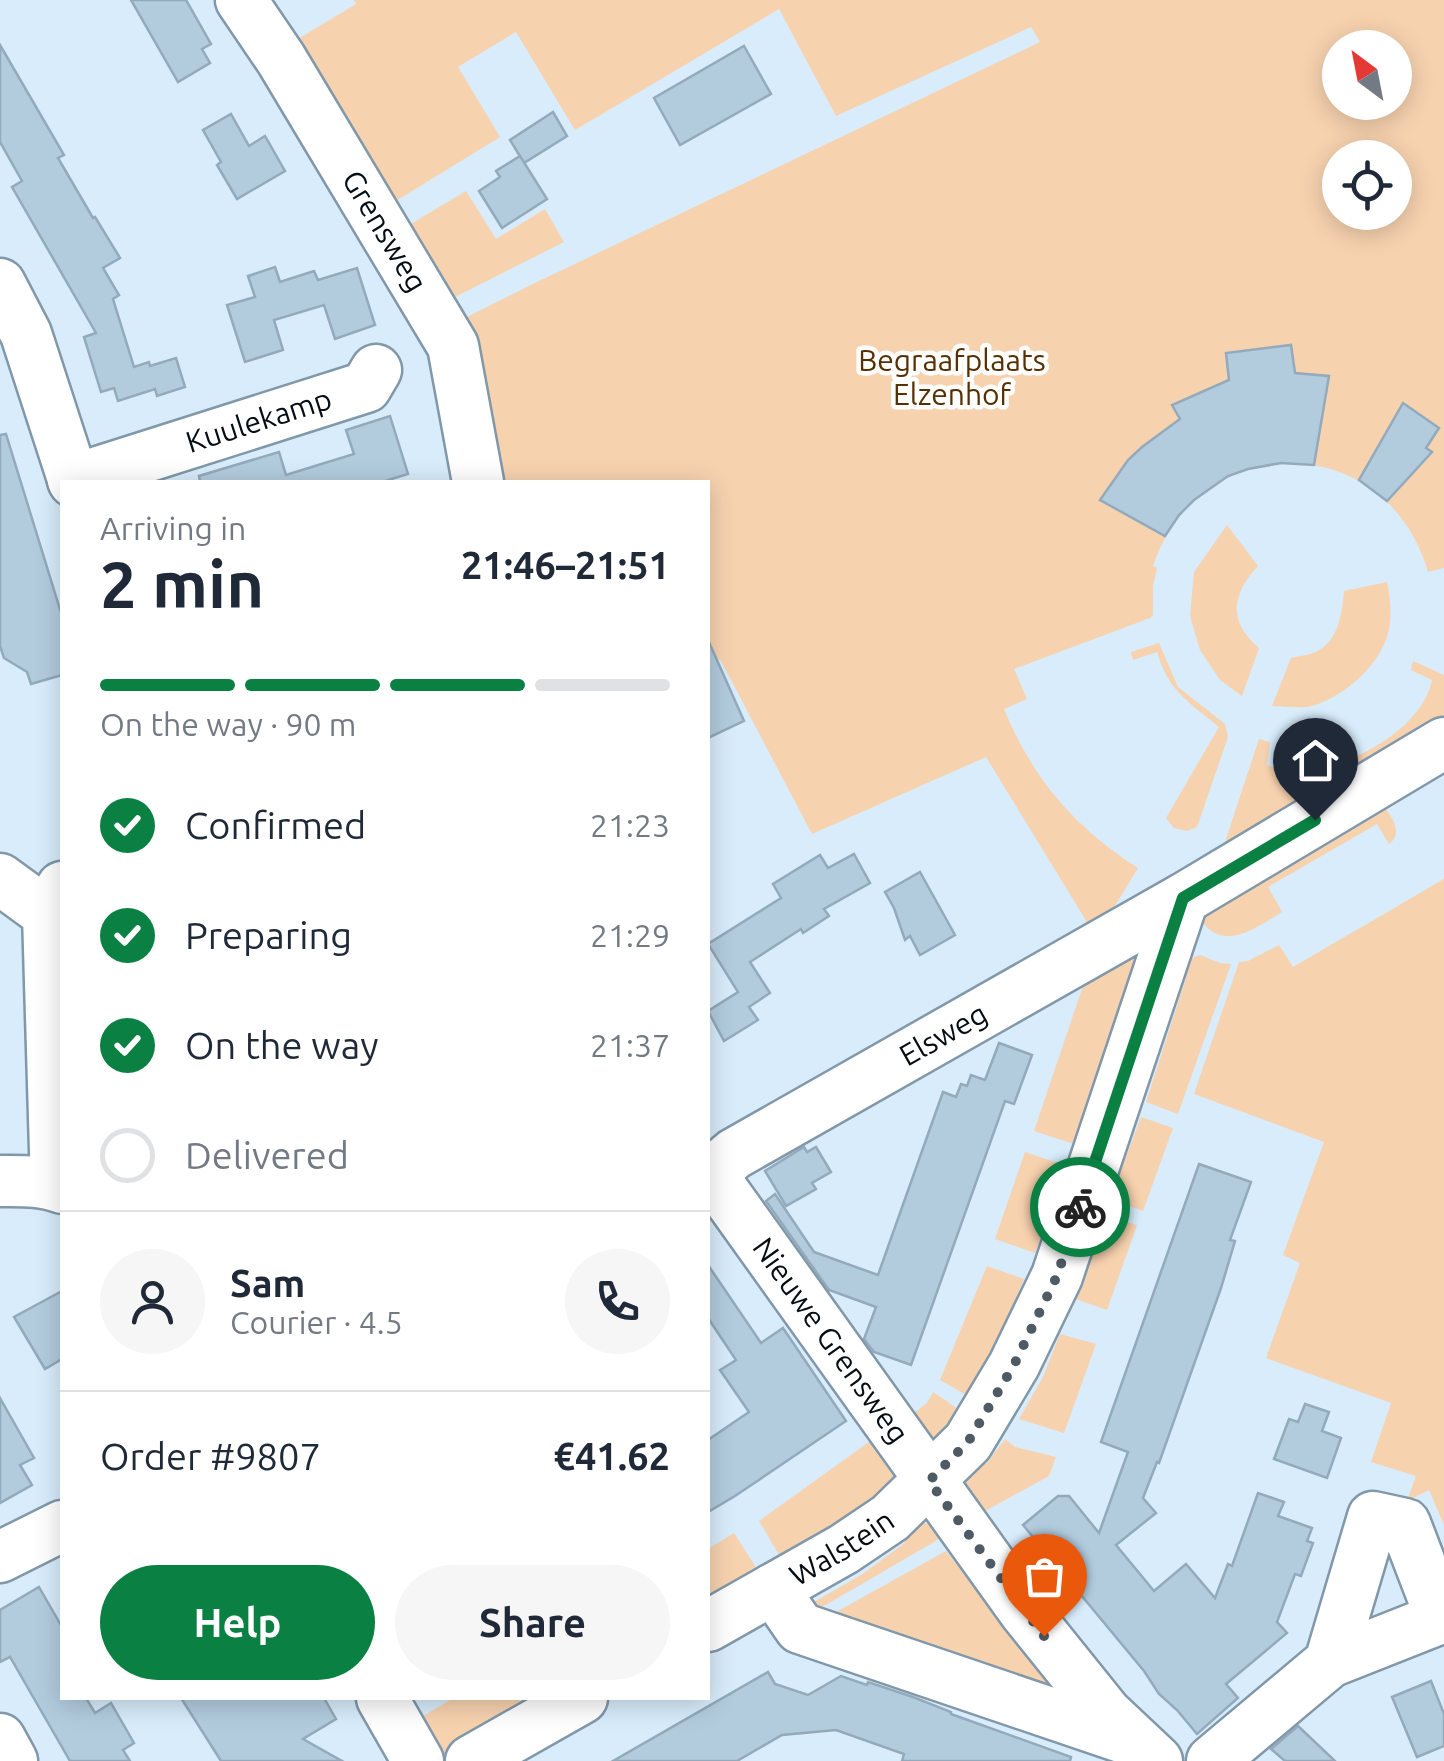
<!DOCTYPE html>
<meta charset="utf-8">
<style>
body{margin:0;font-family:Ubuntu,sans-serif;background:#f6f6f7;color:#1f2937;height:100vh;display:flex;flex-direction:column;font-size:38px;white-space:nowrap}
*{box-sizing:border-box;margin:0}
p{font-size:32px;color:#747a83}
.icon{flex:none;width:55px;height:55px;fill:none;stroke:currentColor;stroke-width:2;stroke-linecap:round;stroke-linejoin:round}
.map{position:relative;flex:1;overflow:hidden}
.drawer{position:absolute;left:60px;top:480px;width:650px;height:1220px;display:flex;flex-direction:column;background:#fff;border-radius:0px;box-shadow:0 5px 25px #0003}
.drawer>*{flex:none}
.needle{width:65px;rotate:328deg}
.tools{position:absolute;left:1322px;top:30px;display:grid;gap:20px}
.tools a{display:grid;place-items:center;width:90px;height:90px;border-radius:50%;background:#fff;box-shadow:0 5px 25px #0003;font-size:50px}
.pin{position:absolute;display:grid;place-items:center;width:85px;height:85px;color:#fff;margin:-102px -42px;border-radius:50% 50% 50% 0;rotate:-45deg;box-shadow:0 0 10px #0007}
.pin .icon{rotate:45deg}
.courier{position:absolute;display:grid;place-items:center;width:100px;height:100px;margin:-50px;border:8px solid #0b8043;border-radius:50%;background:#fff;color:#222;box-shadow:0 2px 12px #0007}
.head em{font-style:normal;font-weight:600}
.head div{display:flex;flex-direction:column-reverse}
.head{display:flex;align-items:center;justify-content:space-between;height:170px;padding:0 40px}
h1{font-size:65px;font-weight:600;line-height:75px}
.bar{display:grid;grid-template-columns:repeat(4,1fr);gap:15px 10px;align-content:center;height:120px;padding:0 40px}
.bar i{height:12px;border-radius:8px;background:#e0e1e3}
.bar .on{background:#0b8043}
.bar p{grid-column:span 4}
.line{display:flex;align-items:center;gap:25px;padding:0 40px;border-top:2px solid #e0e1e3}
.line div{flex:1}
.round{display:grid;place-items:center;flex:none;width:105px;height:105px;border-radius:52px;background:#f6f6f7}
ol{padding:0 40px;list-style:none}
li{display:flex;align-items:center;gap:30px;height:110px}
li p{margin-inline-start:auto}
li .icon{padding:10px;border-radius:50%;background:#0b8043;color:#fff;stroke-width:4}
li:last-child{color:#747a83}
li i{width:55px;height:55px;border:5px solid #e0e1e3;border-radius:50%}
.primary-button{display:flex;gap:20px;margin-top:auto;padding:20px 40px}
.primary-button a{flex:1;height:115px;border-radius:60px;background:#0b8043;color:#fff;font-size:40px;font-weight:600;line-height:115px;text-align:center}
.primary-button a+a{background:#f6f6f7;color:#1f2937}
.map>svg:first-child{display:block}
.green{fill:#f7d2af;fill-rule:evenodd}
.building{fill:#b2ccde;stroke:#92aabc;stroke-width:2.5}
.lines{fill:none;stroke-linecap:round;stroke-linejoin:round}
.minor-casing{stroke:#8098a9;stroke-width:55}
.minor{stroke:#fff;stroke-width:50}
.done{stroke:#4f5b64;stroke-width:10;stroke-dasharray:0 18}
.route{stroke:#0b8043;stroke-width:12}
.labels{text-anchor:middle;stroke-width:9;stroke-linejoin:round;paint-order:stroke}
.street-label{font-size:30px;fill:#050d13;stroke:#fff}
.park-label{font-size:30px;fill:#563001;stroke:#fff}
</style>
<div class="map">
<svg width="1444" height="1761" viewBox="0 0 1444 1761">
<rect width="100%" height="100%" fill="#d8ecfb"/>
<g class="green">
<path d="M354,0H1444V568L1428,572C1387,429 1200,427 1153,566L1157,568L1153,586V615L1150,618L1014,669L1027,699L1004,709C1033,779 1074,827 1138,868L1096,937L986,757L812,834L720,659L708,664V482H485L459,337L467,317L537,282L1040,42L1031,27L836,116L779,9L575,130L516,32L458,67L500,137L391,204L293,42L356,4ZM1340,48H1395V102H1340ZM1340,158H1395V212H1340Z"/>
<polygon points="466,191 496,239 545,209 564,242 455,297 440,297 409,225"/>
<path d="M1227,525L1258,566C1232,594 1227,621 1259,648L1242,696L1220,680L1200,650L1190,616L1194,572Z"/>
<path d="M1387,582C1390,597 1392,614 1389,630C1381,665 1345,696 1312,706C1300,709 1285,706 1272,706L1291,658C1298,656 1309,655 1316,652C1339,640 1342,614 1344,591Z"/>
<path d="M1159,643L1178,687L1225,724L1228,737L1197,827L1187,831L1174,828L1166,818L1219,727C1188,701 1169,692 1157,652L1133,660L1131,652Z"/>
<path d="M1413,661L1444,675V733L1221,854L1259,739L1270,742L1267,765C1274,767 1282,770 1290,770C1339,775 1423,731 1432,680L1411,670Z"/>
<path d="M1380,802C1390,814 1405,832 1389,844L1377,824L1268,887L1282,912C1254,929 1220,955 1198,915Z"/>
<polygon points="1444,879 1444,1525 1429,1490 1407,1501 1416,1476 1371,1462 1391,1403 1266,1358 1300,1263 1283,1255 1324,1142 1194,1094 1239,962 1248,961 1279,945 1293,967"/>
<polygon points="1142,944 1077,1145 1034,1131 1086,977"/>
<polygon points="1200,955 1220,963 1231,964 1178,1114 1146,1102 1186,978 1174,973 1181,962"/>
<polygon points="1141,1117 1173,1128 1143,1211 1110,1199"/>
<polygon points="1025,1152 1067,1166 1035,1253 995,1239"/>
<polygon points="1107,1217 1137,1225 1107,1310 1076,1299"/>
<polygon points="987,1266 1024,1279 995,1349 966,1395 940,1380"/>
<polygon points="1060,1334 1096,1344 1064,1433 1019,1419 1043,1377"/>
<polygon points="933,1392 961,1411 943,1432 933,1450 900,1424 927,1403"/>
<polygon points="883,1432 904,1483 781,1558 759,1521"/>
<polygon points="1005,1439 1015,1447 1056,1457 1049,1476 972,1518 958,1485 977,1458 986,1464"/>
<polygon points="925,1523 937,1526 946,1535 805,1617 800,1610 861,1575 905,1543 899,1531 911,1524"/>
<polygon points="734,1533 757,1569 708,1599 708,1549"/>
<polygon points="946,1551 1058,1692 829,1616"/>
<polygon points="453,1698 533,1698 448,1757 432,1750 415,1721"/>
</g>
<g class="building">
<polygon points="131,0 186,0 211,44 202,49 210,63 178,82"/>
<polygon points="0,45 64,155 58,158 93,218 95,217 120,258 103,268 119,295 113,299 134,367 149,362 150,366 176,358 185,387 157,396 155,389 118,401 114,388 101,392 84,337 96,333 12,187 22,181 0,142"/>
<polygon points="744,46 771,94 680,145 654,98"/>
<polygon points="553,112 567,136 524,163 510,140"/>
<polygon points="231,114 249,146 265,136 285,171 237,199 217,165 221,162 203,130"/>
<polygon points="520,156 547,199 502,228 479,191 500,177 496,171"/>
<polygon points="275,267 280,282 314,271 318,280 357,268 375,325 335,339 324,305 274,320 283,350 245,362 227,305 255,297 248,276"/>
<polygon points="1291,345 1295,373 1329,376 1314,465 1281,463 1248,469 1228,476 1194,500 1179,515 1165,536 1100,500 1128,460 1142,447 1180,419 1172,405 1229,380 1226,353"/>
<polygon points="1403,403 1439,428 1426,448 1432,452 1387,501 1359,480"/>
<polygon points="390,416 408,474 382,482 200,482 199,476 279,452 286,475 354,454 346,430"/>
<polygon points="6,434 62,616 62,675 31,684 27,672 4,658 0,646 0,435"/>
<polygon points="708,640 744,721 708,738"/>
<polygon points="854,854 870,883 824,909 829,916 803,933 801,929 750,962 770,993 749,1007 758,1020 724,1041 708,1011 738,992 708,944 781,898 773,884 820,855 828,868"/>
<polygon points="920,872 955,935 920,955 910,936 905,940 894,908 885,892"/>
<polygon points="999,1043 1032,1055 1014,1104 1005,1101 911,1365 874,1352 864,1339 876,1307 829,1290 766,1201 775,1194 814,1252 878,1275 943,1092 956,1097 961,1084 967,1086 971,1075 985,1080"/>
<polygon points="804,1147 807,1152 816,1147 831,1172 812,1183 816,1189 786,1206 765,1171"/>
<polygon points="1199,1164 1251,1182 1230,1240 1235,1241 1221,1288 1159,1463 1157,1462 1143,1498 1156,1513 1116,1545 1154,1591 1186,1564 1215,1598 1228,1564 1232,1566 1258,1493 1284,1502 1278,1516 1312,1528 1307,1541 1313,1543 1301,1576 1295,1574 1277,1622 1287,1633 1226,1684 1238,1698 1197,1734 1177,1710 1159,1694 1144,1671 1023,1525 1058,1496 1069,1496 1099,1533 1128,1452 1101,1442"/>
<polygon points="708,1265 761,1343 783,1328 846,1421 735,1496 708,1512 708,1440 749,1412 720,1370 736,1360 708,1318"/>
<polygon points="62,1291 62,1359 45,1369 14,1317"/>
<polygon points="0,1398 34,1458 20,1465 32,1485 0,1503"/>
<polygon points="1305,1404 1329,1412 1322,1431 1341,1438 1327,1478 1274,1459 1289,1419 1298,1422"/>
<polygon points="39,1587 62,1627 62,1698 86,1698 95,1713 111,1703 134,1743 123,1750 130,1761 70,1761 10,1657 0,1662 0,1610"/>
<polygon points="768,1672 775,1684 808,1695 841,1676 867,1685 868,1682 913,1697 951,1712 951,1714 1071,1757 1070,1761 902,1761 904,1754 836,1730 782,1735 737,1761 613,1761"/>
<polygon points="1431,1681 1444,1714 1444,1746 1417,1757 1392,1697"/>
<polygon points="181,1698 324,1698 336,1719 303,1739 342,1761 221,1761"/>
<polygon points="1298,1726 1335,1761 1285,1761 1271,1749"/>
</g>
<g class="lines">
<defs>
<g id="minor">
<path id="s1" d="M241,0L281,59L453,346L478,482"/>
<polyline points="0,284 26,334 74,482"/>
<path id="s2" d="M73,480L366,387L376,370"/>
<polyline points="0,879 48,914"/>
<path id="s3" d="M711,1174L1024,1611L1106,1713L1157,1761"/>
<path id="s4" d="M708,1176L734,1154L1183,899L1444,743"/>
<path d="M0,1181C21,1181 43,1180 62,1188"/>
<polyline points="56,1185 48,914 62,887"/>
<polyline points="0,1557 62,1526"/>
<polyline points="773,1589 800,1628 1127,1739"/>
<path id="s5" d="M708,1626L844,1549L890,1518L968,1442L1014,1365L1057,1276L1183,899"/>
<polyline points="382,1698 418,1761"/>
<polyline points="0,1739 12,1761"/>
<polyline points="471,1761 582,1698"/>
<polyline points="1212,1761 1330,1662 1441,1618 1405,1524 1373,1517 1330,1662"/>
</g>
</defs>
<use href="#minor" class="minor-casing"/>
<use href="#minor" class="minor"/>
</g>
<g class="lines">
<polyline class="done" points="1044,1636 929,1481 968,1442 1014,1365 1057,1276 1080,1207"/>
<polyline class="route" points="1080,1207 1183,898 1315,820"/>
</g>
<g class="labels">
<g class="street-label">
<text dy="10" stroke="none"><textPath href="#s1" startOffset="272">Grensweg</textPath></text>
<text dy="10" stroke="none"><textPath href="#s2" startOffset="195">Kuulekamp</textPath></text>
<text dy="10" stroke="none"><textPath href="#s4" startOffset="275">Elsweg</textPath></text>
<text dy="10" stroke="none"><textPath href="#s3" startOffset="205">Nieuwe Grensweg</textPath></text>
<text dy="10" stroke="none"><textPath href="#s5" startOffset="155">Walstein</textPath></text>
</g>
<g class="park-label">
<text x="952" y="371">Begraafplaats<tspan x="952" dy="34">Elzenhof</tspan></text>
</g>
</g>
</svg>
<div class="tools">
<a><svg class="needle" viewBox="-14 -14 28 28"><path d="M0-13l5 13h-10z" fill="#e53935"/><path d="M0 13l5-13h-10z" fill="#747a83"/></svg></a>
<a><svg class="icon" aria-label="locate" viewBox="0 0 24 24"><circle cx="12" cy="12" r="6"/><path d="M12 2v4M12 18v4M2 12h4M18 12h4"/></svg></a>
</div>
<div class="pin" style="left:1044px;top:1636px;background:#ea580c"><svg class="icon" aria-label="bag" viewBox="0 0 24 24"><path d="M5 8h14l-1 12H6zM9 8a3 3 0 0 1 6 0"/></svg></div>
<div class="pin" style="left:1315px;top:820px;background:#1f2937"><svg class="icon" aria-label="home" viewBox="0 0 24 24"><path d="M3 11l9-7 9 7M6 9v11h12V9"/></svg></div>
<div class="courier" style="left:1080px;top:1207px"><svg class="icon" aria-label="bike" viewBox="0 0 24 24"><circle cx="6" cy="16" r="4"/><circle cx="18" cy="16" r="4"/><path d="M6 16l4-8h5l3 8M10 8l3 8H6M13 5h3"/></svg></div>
<section class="drawer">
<div class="head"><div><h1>2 min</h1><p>Arriving in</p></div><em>21:46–21:51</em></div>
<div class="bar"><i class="on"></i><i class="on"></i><i class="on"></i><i></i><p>On the way · 90 m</p></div>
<ol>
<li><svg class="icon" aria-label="check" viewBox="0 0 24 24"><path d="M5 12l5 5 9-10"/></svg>Confirmed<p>21:23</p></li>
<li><svg class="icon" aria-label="check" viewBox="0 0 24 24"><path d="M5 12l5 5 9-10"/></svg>Preparing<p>21:29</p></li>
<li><svg class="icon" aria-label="check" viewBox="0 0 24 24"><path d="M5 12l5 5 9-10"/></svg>On the way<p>21:37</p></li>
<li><i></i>Delivered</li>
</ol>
<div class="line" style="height:180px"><a class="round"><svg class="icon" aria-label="person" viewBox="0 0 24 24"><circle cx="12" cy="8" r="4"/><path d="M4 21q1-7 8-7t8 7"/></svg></a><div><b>Sam</b><p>Courier · 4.5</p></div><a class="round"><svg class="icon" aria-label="phone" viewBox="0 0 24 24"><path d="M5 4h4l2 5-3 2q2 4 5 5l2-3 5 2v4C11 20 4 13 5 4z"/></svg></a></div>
<div class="line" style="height:130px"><div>Order #9807</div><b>€41.62</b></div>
<div class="primary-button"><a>Help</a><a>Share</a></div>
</section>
</div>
